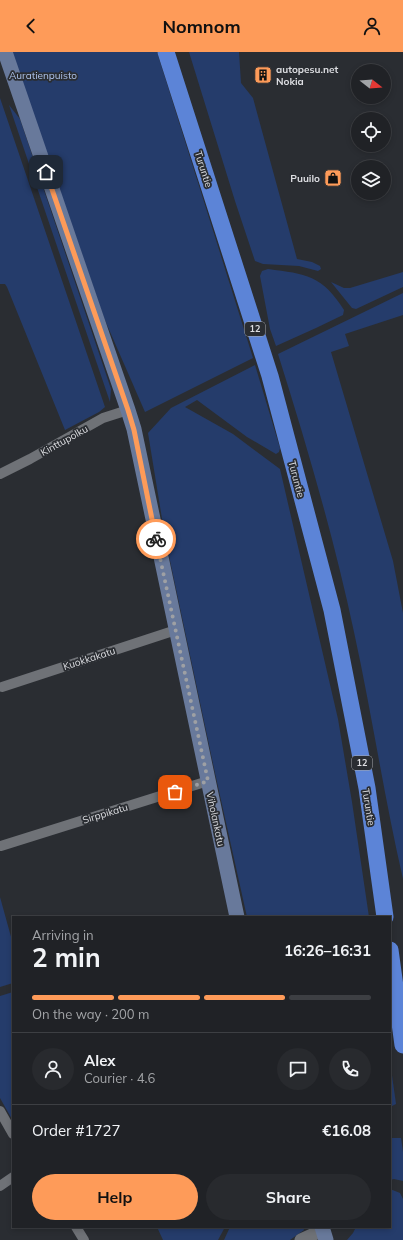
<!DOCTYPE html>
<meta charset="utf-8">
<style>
body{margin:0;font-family:Mulish,sans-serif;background:#282a2e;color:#f1f3f6;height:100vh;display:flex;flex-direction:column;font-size:15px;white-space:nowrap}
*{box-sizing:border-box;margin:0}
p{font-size:13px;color:#a2a4a7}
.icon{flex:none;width:22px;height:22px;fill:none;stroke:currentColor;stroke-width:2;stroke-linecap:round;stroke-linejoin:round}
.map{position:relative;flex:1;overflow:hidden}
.sheet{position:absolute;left:12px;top:864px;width:379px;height:312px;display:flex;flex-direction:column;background:#202226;border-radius:0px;box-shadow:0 2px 6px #0003,0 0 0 1px #3d3f43}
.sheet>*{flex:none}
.needle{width:26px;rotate:107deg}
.controls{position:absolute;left:351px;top:12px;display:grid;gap:8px}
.controls a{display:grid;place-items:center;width:40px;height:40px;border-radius:50%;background:#202226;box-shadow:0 2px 6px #0003,0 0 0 1px #3d3f43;font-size:20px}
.pin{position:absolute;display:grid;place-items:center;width:34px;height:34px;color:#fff;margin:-17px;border-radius:8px;box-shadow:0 2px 6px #0006}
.courier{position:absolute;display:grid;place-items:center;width:40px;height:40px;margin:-20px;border:3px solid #fe9b59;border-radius:50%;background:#fff;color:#222;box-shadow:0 1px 5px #0007}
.overview em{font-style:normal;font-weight:700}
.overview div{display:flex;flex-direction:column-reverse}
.overview{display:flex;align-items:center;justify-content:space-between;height:68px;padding:0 20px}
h1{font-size:26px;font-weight:700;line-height:30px}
.bar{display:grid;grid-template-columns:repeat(4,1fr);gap:6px 4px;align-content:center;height:48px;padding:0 20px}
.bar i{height:5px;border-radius:3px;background:#3d3f43}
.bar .selected{background:#fe9b59}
.bar p{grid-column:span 4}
.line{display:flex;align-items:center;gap:10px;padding:0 20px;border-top:1px solid #3d3f43}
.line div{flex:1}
.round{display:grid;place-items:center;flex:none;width:42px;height:42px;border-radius:21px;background:#282a2e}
.action{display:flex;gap:8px;margin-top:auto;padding:8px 20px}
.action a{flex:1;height:46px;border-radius:24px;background:#fe9b59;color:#111;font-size:16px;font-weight:700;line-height:46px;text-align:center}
.action a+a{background:#282a2e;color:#f1f3f6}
header{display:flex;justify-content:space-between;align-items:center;height:52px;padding:0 20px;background:#fe9b59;color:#111;font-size:18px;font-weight:700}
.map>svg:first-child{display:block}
.green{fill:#253c6b}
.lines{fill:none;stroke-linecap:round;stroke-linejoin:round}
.minor{stroke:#6f7277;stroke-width:10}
.tertiary{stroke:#6f7277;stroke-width:13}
.secondary{stroke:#68799b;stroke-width:15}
.trunk{stroke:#5c84d7;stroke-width:17}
.done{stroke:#9ea0a4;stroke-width:4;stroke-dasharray:0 7.2}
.route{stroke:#fe9b59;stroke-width:5}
.labels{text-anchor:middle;stroke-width:3.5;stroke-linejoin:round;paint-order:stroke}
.shield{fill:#2a2d32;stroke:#a7a9ad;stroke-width:1}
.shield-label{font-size:9px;font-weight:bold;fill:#dddee2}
.poi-label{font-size:10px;font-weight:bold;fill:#dddee2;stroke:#2a2d32;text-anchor:start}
.park-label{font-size:10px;fill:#afc4ec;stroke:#2a2d32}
.street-label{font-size:10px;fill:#dddee2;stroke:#2a2d32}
</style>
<header><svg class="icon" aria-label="back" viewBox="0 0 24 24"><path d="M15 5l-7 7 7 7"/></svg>Nomnom<svg class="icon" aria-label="person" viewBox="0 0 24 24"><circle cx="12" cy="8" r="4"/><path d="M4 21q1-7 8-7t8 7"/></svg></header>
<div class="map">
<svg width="403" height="1188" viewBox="0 0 403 1188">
<rect width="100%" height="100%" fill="#2a2d32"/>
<g class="green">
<polygon points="12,0 157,0 253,306 145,360 104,266"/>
<polygon points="189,0 239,0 241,31 253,46 297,207 312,210 320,214 321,217 318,219 299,214 263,212 255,209 235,149"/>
<polygon points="0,46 105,355 99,360 65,378 7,235 5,232 0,232"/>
<polygon points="9,53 20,67 111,337 110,350"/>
<path d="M268,217C306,222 322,223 344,258L343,263L316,276L276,294L270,277L260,224L262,219Z"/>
<polygon points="403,220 403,235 356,257 352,256 331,230 344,236 350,236"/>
<path d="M403,241V263L345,282L349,294L331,300L393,509L403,561V827C384,745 372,662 354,580C334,486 307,394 278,302Z"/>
<polygon points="255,313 280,396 279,400 276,402 247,385 197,348 185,355 233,382 280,417 338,667 352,750 369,865 247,865 215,721 165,485 148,381 171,356"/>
<polygon points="0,845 13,892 13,931 0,935"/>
<polygon points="13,940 13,1069 0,1046 0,944"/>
<polygon points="390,1009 396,1052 390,1055"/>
<polygon points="390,1086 401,1086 403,1100 403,1129 394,1127 390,1128"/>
<polygon points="390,1137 400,1141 403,1147 403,1188 347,1188 353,1181 356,1175 390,1175"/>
<polygon points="157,1175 225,1175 218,1188 163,1188"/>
<polygon points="230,1175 303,1175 304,1178 290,1188 224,1188"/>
</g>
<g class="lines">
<g class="minor">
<polyline points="0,422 30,407 103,366 128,358"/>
<polyline points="2,635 176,578"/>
<polyline points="1,794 208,729"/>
<polyline points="0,1059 13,1082"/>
<polyline points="0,1134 13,1125"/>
<polyline points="76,1175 84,1188"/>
</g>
<polyline class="tertiary" points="301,1188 323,1178"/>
<g class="secondary">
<polyline points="5,0 128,358 134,377 237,865"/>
<polyline points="322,1175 326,1188"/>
</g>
<g class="trunk">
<polyline points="166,0 270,324 332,558 367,736 385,865"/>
<polyline points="390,898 403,993"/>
</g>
</g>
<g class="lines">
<polyline class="done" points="156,487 208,729 175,740"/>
<polyline class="route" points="46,120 128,358 134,378 156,487"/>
</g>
<defs>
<symbol id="building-square" viewBox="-11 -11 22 22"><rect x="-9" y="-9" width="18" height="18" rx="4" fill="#fe9b59" stroke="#2a2d32"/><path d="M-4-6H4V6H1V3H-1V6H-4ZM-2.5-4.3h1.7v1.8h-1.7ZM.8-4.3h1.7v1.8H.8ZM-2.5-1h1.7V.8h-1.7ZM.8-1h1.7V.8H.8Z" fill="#111"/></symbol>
<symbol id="shop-square" viewBox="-11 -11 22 22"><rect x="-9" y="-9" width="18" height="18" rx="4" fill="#fe9b59" stroke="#2a2d32"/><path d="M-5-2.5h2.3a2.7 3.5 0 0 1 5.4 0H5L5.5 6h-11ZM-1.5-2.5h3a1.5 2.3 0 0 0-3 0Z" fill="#111"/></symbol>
</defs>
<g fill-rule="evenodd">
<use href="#building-square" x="253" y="13" width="20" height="20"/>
<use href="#shop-square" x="323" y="116" width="20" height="20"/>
</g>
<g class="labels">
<g class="shield">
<rect x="245" y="270" width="20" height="14" rx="3"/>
<rect x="352" y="704" width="20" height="14" rx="3"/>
</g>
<g class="shield-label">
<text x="255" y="280">12</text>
<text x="362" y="714">12</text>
</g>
<g class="poi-label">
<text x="276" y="21">autopesu.net<tspan x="276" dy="12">Nokia</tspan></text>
<text x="320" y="130" text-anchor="end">Puuilo</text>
</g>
<g class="park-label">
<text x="43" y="27">Auratienpuisto</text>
</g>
<g class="street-label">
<text transform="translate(204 117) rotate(72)" y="4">Turuntie</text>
<text transform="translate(64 388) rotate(-29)" y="4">Kinttupolku</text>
<text transform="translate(297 427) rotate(75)" y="4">Turuntie</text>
<text transform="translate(89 606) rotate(-18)" y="4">Kuokkakatu</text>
<text transform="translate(369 755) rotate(81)" y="4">Turuntie</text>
<text transform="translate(105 761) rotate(-17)" y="4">Sirppikatu</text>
<text transform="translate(216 767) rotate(78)" y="4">Viholankatu</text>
</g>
</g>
</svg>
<div class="controls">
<a><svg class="needle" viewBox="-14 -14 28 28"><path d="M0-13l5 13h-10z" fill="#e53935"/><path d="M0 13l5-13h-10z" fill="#a2a4a7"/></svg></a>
<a><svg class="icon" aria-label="locate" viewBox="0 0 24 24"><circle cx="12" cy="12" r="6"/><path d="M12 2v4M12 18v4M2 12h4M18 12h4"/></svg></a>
<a><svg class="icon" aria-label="layers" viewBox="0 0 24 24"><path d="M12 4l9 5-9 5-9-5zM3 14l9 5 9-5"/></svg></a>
</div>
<div class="pin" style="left:175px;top:740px;background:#ea580c"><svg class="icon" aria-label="bag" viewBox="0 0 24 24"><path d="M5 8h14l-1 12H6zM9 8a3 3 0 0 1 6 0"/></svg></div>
<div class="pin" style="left:46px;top:120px;background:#1f2937"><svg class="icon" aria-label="home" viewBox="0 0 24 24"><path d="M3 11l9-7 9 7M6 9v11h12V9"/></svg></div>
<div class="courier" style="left:156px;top:487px"><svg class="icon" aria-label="bike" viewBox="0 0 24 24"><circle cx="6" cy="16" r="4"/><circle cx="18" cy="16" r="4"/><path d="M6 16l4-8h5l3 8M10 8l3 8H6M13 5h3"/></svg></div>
<section class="sheet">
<div class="overview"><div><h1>2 min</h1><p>Arriving in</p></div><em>16:26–16:31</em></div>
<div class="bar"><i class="selected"></i><i class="selected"></i><i class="selected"></i><i></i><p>On the way · 200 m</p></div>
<div class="line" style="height:72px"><a class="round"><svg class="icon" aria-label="person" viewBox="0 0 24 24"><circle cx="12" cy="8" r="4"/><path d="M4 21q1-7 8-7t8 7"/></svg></a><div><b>Alex</b><p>Courier · 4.6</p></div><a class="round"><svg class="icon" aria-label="chat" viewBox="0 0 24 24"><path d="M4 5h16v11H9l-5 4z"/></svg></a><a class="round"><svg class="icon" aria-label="phone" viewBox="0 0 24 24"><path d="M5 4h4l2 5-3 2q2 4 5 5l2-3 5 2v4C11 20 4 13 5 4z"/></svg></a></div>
<div class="line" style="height:52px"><div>Order #1727</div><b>€16.08</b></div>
<div class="action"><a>Help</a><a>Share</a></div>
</section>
</div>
